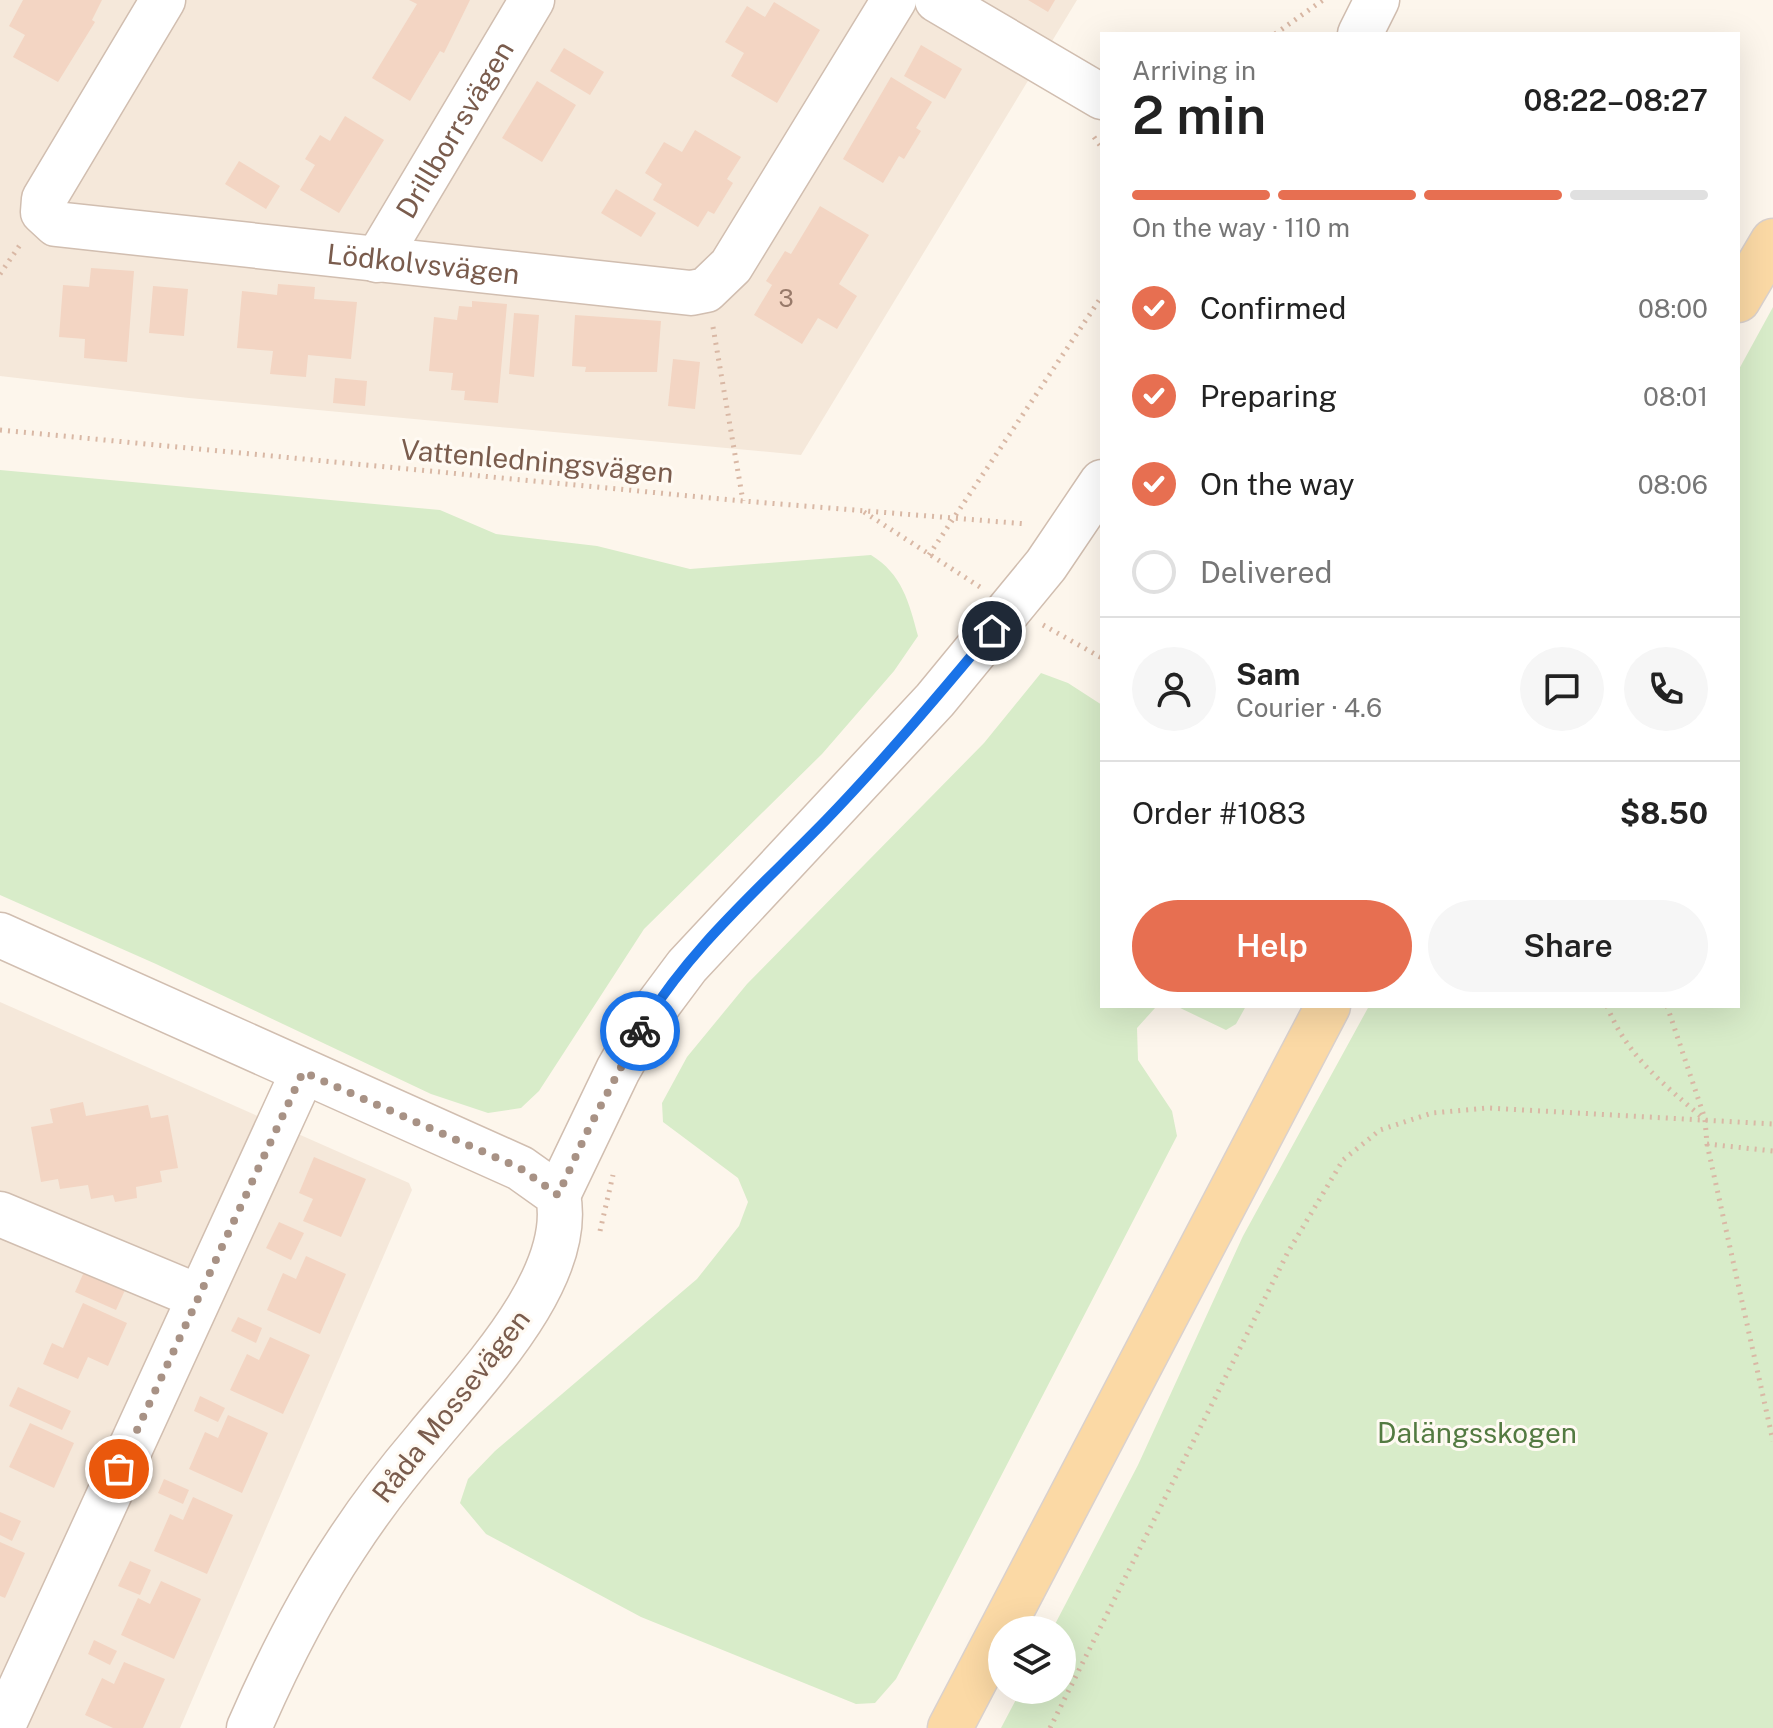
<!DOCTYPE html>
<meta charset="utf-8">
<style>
body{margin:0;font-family:"Public Sans",sans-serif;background:#f6f6f6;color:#222;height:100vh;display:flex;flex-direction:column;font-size:30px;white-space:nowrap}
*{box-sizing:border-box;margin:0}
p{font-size:26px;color:#767676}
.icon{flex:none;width:44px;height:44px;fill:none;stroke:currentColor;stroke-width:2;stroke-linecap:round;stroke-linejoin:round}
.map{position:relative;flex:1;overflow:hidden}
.drawer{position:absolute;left:1100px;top:32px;width:640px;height:976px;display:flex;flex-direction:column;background:#fff;border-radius:0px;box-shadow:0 8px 32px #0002}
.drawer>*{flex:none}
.controls{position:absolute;left:988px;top:1616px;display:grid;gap:16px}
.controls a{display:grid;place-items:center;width:88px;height:88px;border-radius:50%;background:#fff;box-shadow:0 8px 32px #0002;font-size:40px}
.pin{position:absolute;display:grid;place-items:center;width:68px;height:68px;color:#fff;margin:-34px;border:4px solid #fff;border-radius:50%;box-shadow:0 2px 8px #0007}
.courier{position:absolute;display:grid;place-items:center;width:80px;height:80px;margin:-40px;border:6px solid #1a73e8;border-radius:50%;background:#fff;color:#222;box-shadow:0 2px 10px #0007}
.head em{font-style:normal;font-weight:600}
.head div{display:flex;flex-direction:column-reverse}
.head{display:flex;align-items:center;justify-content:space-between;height:136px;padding:0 32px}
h1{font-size:52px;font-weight:600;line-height:60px}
.bar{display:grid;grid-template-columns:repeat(4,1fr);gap:12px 8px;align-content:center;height:96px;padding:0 32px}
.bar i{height:10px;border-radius:6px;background:#e0e0e0}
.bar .active{background:#e76f51}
.bar p{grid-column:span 4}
.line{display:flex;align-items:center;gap:20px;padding:0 32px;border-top:2px solid #e0e0e0}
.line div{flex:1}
.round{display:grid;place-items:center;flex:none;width:84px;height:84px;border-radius:42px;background:#f6f6f6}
ol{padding:0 32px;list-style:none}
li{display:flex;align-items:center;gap:24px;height:88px}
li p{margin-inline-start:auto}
li .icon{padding:8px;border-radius:50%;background:#e76f51;color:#fff;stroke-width:4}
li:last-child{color:#767676}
li i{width:44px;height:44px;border:4px solid #e0e0e0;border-radius:50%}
.button{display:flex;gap:16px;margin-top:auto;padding:16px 32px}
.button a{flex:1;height:92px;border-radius:48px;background:#e76f51;color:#fff;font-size:32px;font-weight:600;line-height:92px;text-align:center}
.button a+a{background:#f6f6f6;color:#222}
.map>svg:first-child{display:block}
.residential{fill:#f5e8da}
.green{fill:#d8ecc9}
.building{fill:#f3d5c3}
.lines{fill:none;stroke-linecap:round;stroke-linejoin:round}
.minor-casing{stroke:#d1beb0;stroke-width:47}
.major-casing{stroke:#dad1cd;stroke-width:47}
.path{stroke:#d9b8a5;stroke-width:5;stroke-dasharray:2 6;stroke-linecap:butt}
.minor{stroke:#fff;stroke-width:44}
.major{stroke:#fbd9a5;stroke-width:44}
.done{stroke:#a89285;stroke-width:8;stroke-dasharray:0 14.4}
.route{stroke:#1a73e8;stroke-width:10}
.labels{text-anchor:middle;stroke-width:6;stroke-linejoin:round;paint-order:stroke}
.number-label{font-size:24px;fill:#987a6a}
.street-label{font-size:28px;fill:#7a5c4d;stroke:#fffaf3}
.park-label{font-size:28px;fill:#537a41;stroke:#fffaf3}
</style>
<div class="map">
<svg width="1773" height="1728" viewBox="0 0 1773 1728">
<rect width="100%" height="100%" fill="#fdf6ec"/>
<g class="residential">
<polygon points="0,0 1077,0 801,455 189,398 0,376"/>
<polygon points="0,1002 409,1183 412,1190 180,1728 0,1728"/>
</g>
<g class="green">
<polygon points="1773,307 1773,1728 1001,1728 1021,1690 1062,1690 1062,1630 1052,1630 1138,1465 1243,1236 1369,1006 1738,1006 1738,371"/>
<path d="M0,470L440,510L496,534L597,546L690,569L871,555C902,574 909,602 918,636L894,671L822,754L644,929L539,1091L521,1108L488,1113L431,1094L156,964L0,895Z"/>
<polygon points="1041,673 1068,683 1102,705 1102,1006 1246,1006 1236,1024 1226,1030 1176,1006 1155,1008 1137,1028 1138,1060 1172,1111 1177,1136 896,1679 875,1703 856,1704 641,1617 486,1534 460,1503 468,1479 495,1451 697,1279 739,1226 748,1202 738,1178 663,1122 662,1103 687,1057 747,984 984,743"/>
</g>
<g class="building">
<polygon points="23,0 102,0 92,20 95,22 58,82 13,57 25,35 9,26"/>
<polygon points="409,0 470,0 444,53 440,51 410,101 372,78 417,4"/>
<polygon points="1028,0 1055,0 1048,12"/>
<polygon points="774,2 820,30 777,103 731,76 744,53 725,42 747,6 765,17"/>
<polygon points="921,45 962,69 945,99 904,76"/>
<polygon points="564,48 604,72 590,95 550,71"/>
<polygon points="891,77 932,102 916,128 921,131 904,159 899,156 883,183 843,159"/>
<polygon points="537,81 576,105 542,162 502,138"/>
<polygon points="345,116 384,140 339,213 300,190 315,165 305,159 320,135 330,141"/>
<polygon points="695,130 741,157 727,179 733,183 714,214 708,211 698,227 653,200 662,184 645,173 664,142 682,152"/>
<polygon points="239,161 280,186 266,209 225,184"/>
<polygon points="616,189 656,213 641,237 601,213"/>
<polygon points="820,206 869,235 839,284 857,296 837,329 818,318 802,344 754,315 772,285 766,281 785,251 791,254"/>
<polygon points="91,268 134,271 127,362 84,358 85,339 59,337 63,285 89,287"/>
<polygon points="278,284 315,287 314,299 357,302 351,359 308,355 306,377 270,374 273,351 237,348 242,291 277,295"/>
<polygon points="153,286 188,289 184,336 149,333"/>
<polygon points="472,301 507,304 498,403 464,400 465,391 451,390 453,373 429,371 434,317 457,320 459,306 472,307"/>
<polygon points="514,313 539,315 534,377 509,374"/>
<polygon points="575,315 661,321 657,372 585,372 586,367 572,366"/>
<polygon points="673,359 700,362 695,409 668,406"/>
<polygon points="335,378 367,381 365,406 333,403"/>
<polygon points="83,1102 86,1116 148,1105 151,1118 168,1115 178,1168 160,1171 162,1182 136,1187 137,1198 115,1202 113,1195 91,1199 88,1185 60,1189 58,1179 41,1182 31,1127 53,1123 50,1109"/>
<polygon points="314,1157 366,1179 341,1237 303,1221 313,1199 299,1193"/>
<polygon points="279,1222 304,1233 291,1260 266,1248"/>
<polygon points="306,1256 346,1274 320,1334 267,1310 283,1273 296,1279"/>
<polygon points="84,1272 125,1290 116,1310 75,1292"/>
<polygon points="83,1303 127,1323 108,1366 88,1357 78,1379 43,1364 52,1343 63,1348"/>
<polygon points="238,1317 262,1328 256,1343 231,1331"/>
<polygon points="270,1337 310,1355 283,1414 230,1390 247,1354 259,1360"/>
<polygon points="18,1387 71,1411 62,1430 9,1406"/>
<polygon points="200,1396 225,1408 218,1422 194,1411"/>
<polygon points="228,1415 268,1433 242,1493 189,1469 205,1432 218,1438"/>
<polygon points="30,1423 74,1443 54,1488 9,1467"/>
<polygon points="164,1479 189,1490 183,1504 158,1493"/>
<polygon points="193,1497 233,1515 207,1574 154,1551 170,1514 183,1520"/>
<polygon points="0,1512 21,1521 12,1541 0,1535"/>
<polygon points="0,1542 25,1553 5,1598 0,1596"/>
<polygon points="130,1561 151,1570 140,1595 118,1586"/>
<polygon points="161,1581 201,1599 174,1659 121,1635 138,1598 150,1604"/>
<polygon points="94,1640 117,1651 110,1665 88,1654"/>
<polygon points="124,1662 165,1679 143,1728 113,1728 85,1715 102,1678 114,1684"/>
</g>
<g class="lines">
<defs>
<g id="minor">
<path id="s1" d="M163,0L44,199L43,212L56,224L691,293L706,290L731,266L894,0"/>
<polyline points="937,0 1102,97"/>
<polyline points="1360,34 1377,0"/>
<path id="s2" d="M377,260L532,0"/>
<path d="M0,935L520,1168L558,1195C575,1278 475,1379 426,1439C397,1473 370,1508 346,1545C308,1602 276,1666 249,1728"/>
<polyline points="558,1195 618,1070 646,1021 687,966 935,700 1046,565 1102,482"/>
<polyline points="0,1214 197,1296"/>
<polyline points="2,1728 303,1072"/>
</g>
<g id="major">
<polyline points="1738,300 1773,241"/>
<polyline points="950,1728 1328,1006"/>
</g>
</defs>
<use href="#minor" class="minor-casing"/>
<use href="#major" class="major-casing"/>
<g class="path">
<polyline points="1275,34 1323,0"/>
<polyline points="1094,137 1102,148"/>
<polyline points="0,274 22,242"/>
<polyline points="713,327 743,501"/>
<polyline points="0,430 743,501 1027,524"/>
<polyline points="864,512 980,587"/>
<polyline points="929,555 1102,296"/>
<polyline points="1043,625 1102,658"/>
<path d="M1607,1006C1628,1058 1664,1084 1705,1120L1707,1144L1773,1151"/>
<polyline points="1667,1006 1705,1119"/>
<polyline points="1707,1144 1773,1441"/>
<polyline points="600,1231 613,1175"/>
<polyline points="1050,1728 1288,1252 1343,1160 1380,1130 1432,1113 1488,1108 1773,1124"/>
</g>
<use href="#minor" class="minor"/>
<use href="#major" class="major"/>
</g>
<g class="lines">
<polyline class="done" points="119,1469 303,1072 520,1168 558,1195 588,1130 640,1031"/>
<path class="route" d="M640,1031C687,950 762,886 826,820C884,760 939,695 992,631"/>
</g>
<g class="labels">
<g class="number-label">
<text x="786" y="307">3</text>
</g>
<g class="street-label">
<text dy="10" stroke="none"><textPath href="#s2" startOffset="152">Drillborrsvägen</textPath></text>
<text dy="10" stroke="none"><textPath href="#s1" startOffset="632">Lödkolvsvägen</textPath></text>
<text transform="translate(537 461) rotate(5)" y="10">Vattenledningsvägen</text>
<text transform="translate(451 1406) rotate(-52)" y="10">Råda Mossevägen</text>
</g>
<g class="park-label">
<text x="1477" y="1443">Dalängsskogen</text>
</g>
</g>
</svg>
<div class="controls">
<a><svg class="icon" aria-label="layers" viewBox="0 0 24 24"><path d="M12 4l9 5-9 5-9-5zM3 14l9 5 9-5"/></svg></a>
</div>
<div class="pin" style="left:119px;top:1469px;background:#ea580c"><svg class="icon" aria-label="bag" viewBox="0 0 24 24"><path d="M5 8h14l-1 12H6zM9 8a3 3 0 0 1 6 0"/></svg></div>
<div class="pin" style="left:992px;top:631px;background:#1f2937"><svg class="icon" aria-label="home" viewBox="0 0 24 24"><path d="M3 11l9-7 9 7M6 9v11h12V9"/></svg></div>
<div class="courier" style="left:640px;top:1031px"><svg class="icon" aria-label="bike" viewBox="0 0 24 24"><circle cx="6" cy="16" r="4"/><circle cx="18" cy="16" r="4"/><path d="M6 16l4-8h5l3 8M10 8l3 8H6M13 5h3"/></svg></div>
<section class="drawer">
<div class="head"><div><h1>2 min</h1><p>Arriving in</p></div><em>08:22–08:27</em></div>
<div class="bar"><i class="active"></i><i class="active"></i><i class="active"></i><i></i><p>On the way · 110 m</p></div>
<ol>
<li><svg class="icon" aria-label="check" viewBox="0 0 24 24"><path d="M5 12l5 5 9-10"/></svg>Confirmed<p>08:00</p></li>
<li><svg class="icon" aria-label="check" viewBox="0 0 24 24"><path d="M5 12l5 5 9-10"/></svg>Preparing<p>08:01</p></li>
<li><svg class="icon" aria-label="check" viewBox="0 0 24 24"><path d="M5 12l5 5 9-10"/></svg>On the way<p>08:06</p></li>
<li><i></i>Delivered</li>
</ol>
<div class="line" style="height:144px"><a class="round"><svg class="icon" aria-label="person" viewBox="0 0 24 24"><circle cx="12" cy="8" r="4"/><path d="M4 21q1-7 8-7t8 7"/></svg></a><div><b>Sam</b><p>Courier · 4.6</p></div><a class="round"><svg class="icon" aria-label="chat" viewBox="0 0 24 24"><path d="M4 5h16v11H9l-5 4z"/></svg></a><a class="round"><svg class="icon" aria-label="phone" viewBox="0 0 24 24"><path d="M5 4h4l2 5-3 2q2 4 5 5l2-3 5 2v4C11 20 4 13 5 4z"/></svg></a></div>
<div class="line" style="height:104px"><div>Order #1083</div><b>$8.50</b></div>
<div class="button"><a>Help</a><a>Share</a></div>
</section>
</div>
